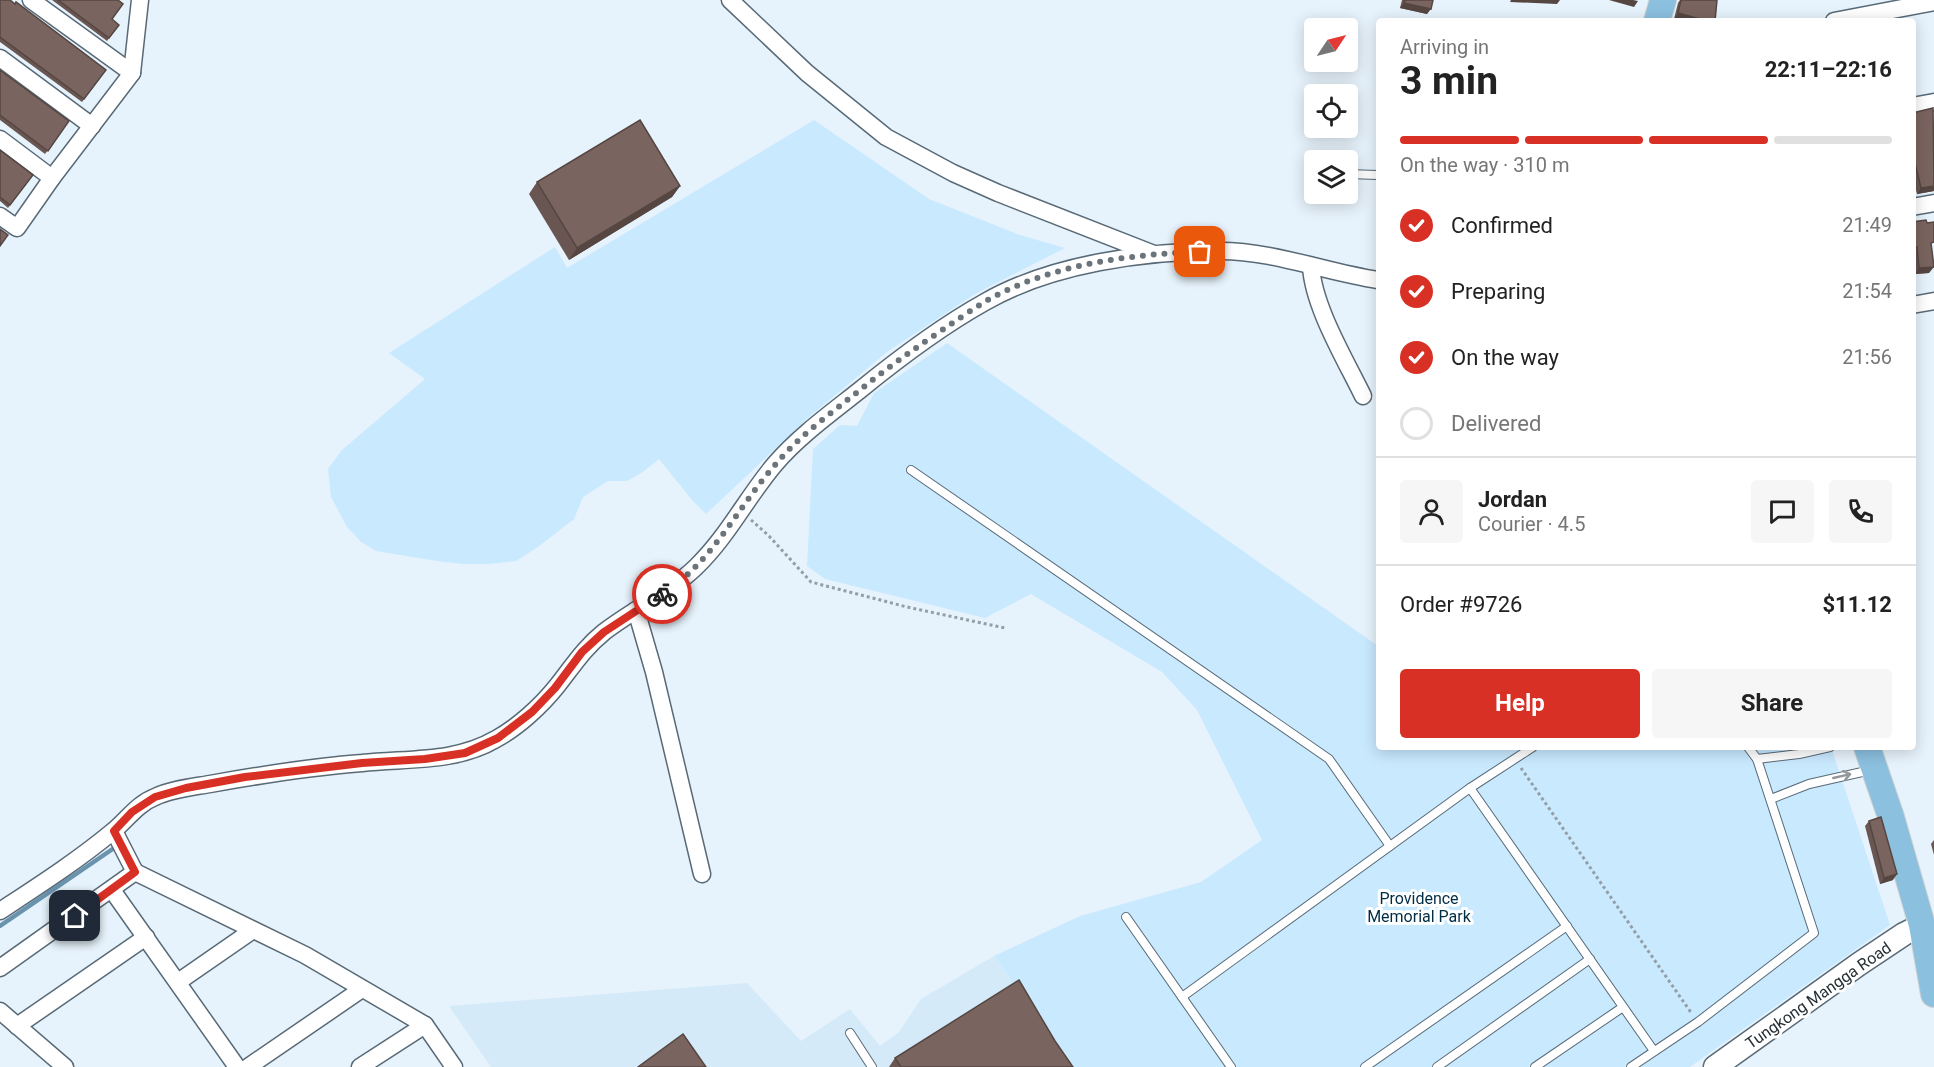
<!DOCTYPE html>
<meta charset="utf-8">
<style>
body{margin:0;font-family:Roboto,sans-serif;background:#f6f6f6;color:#222;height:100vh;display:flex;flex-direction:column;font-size:22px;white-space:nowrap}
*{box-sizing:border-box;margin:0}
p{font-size:20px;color:#767676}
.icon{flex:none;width:33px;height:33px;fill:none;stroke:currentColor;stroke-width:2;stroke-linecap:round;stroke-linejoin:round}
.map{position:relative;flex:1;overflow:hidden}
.panel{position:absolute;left:1376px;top:18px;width:540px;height:732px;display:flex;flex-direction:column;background:#fff;border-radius:6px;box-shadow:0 3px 15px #0003}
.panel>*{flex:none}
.needle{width:39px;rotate:55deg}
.controls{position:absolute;left:1304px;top:18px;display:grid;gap:12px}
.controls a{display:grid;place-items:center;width:54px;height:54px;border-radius:6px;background:#fff;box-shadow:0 3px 15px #0003;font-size:30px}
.pin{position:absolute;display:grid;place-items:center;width:51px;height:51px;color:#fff;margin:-26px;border-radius:12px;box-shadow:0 3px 9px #0006}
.courier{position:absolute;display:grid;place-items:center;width:60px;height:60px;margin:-30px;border:4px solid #d93025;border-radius:50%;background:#fff;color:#222;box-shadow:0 2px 8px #0007}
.head em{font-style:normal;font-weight:700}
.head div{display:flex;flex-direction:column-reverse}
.head{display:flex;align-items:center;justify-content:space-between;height:102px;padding:0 24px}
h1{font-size:39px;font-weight:700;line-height:45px}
.bar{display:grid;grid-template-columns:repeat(4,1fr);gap:9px 6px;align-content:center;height:72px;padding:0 24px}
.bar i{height:8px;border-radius:4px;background:#e0e0e0}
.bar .selected{background:#d93025}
.bar p{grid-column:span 4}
.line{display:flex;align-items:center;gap:15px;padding:0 24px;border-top:2px solid #e0e0e0}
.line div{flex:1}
.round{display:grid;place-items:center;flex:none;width:63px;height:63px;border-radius:6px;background:#f6f6f6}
ol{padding:0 24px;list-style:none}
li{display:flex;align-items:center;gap:18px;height:66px}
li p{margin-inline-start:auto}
li .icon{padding:6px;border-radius:50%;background:#d93025;color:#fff;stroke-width:4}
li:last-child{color:#767676}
li i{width:33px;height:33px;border:3px solid #e0e0e0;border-radius:50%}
.primary-button{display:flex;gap:12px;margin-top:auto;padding:12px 24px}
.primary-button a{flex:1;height:69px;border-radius:6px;background:#d93025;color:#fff;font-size:24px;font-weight:700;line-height:69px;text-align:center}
.primary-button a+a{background:#f6f6f6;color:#222}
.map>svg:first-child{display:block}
.built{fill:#d4eaf9}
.green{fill:#c9e9ff}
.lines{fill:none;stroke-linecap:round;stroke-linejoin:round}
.stream{stroke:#6a93ae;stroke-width:4.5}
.lane-casing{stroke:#586a77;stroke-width:10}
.street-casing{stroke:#586a77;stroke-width:19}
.secondary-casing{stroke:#586a77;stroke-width:25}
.primary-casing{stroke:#cfd1d2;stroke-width:28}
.path{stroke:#939ea5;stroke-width:3;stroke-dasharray:3 3;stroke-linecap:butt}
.lane{stroke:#fff;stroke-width:8}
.street{stroke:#fff;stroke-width:16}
.secondary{stroke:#fff;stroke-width:22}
.primary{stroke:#8cc0df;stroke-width:26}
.wall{fill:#695652}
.shaded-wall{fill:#554642}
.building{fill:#7a645f;stroke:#554642;stroke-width:1.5}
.oneway{stroke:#93979a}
.done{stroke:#6a747a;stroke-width:6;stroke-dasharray:0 10.8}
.route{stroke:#d93025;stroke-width:8}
.labels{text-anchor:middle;stroke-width:6;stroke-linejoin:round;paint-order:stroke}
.park-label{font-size:16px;fill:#002d46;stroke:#fff}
.street-label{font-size:16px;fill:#272f34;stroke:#fff}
</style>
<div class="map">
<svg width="1934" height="1067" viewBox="0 0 1934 1067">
<rect width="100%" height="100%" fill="#e7f3fc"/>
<polygon class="built" points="994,956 1072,1067 491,1067 449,1006 747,983 801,1041 850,1009 880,1046 899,1032 921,999"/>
<g class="green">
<polygon points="814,120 929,199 1020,235 1065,248 975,294 887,352 809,417 706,514 692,500 659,459 643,472 627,481 608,481 583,497 574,519 538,547 516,561 488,564 463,564 437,561 376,551 361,542 347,527 331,497 328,469 342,450 425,379 389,353 555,247 567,268"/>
<polygon points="947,343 1378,646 1378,747 1831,747 1890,925 1690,1067 1072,1067 994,956 1080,916 1201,882 1262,840 1197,710 1162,672 1031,594 985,618 825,579 807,566 813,449 840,425 857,426 874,393"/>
</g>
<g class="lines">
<polyline class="stream" points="0,926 117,846"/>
<defs>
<g id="lane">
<polyline points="1310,172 1314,172"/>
<polyline points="1347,174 1378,175"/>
<polyline points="911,470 1329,759 1390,846"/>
<polyline points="1757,759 1799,754 1830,747"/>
<polyline points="1470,788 1654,1051"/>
<polyline points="1771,799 1809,784 1871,770"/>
<polyline points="1126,917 1231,1067"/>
<polyline points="1182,997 1470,788 1533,747"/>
<polyline points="850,1033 872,1067"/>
<polyline points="1365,1067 1567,926"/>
<polyline points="1437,1067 1590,959"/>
<polyline points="1535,1067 1623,1007"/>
<polyline points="1631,1067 1698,1022 1814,933 1757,759 1748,747"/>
</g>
<g id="street">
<polyline points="31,0 132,73"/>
<polyline points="730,0 807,73 886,137 953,173 998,193 1154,254"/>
<polyline points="1834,21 1934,2"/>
<polyline points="0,58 92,126"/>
<polyline points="1912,106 1934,102"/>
<polyline points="0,139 52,178"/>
<polyline points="1912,207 1934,203"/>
<polyline points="0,216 17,228 52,178 132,73 140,0"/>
<path d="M1311,266C1313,306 1345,359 1363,396"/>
<polyline points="1912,305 1934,301"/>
<polyline points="636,610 654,672 702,874"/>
<polyline points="114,831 135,872"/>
<polyline points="112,890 237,1067"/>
<path d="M0,911C38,886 77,861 112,832C127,820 137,804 155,797C172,789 193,787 210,784C260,775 312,767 362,763C408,758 455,763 496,739C518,727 541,706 557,686C573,666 583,649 604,632C634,609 669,593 696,567C728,536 747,497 775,464C799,436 831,413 860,390C898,359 942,326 985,302C1051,264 1145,251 1220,251C1274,251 1325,272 1378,280"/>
<polyline points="0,968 135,872 305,955 425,1025 454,1067"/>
<polyline points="178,982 253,930"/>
<polyline points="0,1011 65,1067"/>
<polyline points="17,1026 146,937"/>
<polyline points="248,1067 362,989"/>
<polyline points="360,1067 425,1025"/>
</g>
<polyline id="secondary" points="1715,1067 1859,964 1904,934 1922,925"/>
<g id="primary">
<polyline points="1657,21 1663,0"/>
<polyline points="1867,747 1891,817 1922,925 1934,994"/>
</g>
</defs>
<use href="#lane" class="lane-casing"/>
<use href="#street" class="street-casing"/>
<use href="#secondary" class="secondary-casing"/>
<use href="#primary" class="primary-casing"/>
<g class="path">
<polyline points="751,520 769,536 811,582 907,607 1005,628"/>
<polyline points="1521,768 1692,1014"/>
</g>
<use href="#lane" class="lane"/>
<use href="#street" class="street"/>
<use href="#secondary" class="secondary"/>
<use href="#primary" class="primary"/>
</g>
<g class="wall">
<polygon points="0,0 106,70 82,102 0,42"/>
<polygon points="52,0 118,0 112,20 119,25 107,41"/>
<polygon points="1402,0 1433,0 1427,14 1400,8"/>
<polygon points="1680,0 1717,0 1715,21 1683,21 1674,19 1678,3"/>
<polygon points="0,70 69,121 45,154 0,120"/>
<polygon points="1912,113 1934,191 1917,194 1912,175"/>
<polygon points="0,150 33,175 8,208 0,201"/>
<polygon points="537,182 680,186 672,197 569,260 529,194"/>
<polygon points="1912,222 1932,248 1929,273 1915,274"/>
<polygon points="1869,821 1893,880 1880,884 1865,826"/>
<polygon points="1934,840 1934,855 1931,844"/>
<polygon points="1055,1041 1073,1067 889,1067 895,1058"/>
</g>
<g class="shaded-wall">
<polygon points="1511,0 1560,0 1557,4 1510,2"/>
<polygon points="1609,0 1633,0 1638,1 1634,7"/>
<polygon points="1404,3 1431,9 1427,14 1400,8"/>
<polygon points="1678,13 1707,21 1683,21 1674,19"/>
<polygon points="680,186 672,197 569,260 577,248"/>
<polygon points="1934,186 1934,191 1917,194 1921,188"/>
<polygon points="1934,267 1929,273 1915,274 1919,268"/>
<polygon points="1897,874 1893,880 1880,884 1884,878"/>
</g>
<g class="building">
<polygon points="0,0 10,0 15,4 16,2 106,70 84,99 0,37"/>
<polygon points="58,0 118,0 123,4 112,19 119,25 109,38"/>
<polygon points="1405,0 1433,0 1431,9 1404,3"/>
<polygon points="1681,0 1717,0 1715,21 1707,21 1678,13"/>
<polygon points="0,70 69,121 48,151 0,115"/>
<polygon points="1933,108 1934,186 1921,188 1912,151 1912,113"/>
<polygon points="640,120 680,186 577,248 537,182"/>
<polygon points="0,150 33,175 10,205 0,197"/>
<polygon points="1926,220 1927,223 1934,222 1934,242 1931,243 1934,267 1919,268 1917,247 1912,248 1912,222"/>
<polygon points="0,229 8,235 0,246"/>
<polygon points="1881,817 1897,874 1884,878 1869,821"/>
<polygon points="1019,980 1055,1041 1073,1067 901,1067 895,1058"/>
<polygon points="683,1034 706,1067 638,1067"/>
</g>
<defs><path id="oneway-shaft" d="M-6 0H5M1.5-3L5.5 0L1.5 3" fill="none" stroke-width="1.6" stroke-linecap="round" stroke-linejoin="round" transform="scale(1.5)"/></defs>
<use class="oneway" href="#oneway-shaft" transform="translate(1842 776) rotate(-13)"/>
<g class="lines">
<path class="done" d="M662,594C713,562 737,508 775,465C799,436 831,413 860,390C888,367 917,347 948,326C960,318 973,309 986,301C1049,265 1128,254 1200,252"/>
<polyline class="route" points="75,916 135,872 114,831 132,812 155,797 186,788 245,777 362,763 425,759 465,753 498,738 532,712 555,688 582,652 604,632 662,594"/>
</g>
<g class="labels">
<g class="park-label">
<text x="1419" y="904">Providence<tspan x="1419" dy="18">Memorial Park</tspan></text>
</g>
<g class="street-label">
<text transform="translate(1818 995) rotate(-35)" y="6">Tungkong Mangga Road</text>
</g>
</g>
</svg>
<div class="controls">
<a><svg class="needle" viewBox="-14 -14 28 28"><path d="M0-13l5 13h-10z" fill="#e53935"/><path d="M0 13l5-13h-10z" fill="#767676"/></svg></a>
<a><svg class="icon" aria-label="locate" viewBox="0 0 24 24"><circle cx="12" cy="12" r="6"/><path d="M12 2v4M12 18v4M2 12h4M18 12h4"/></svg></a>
<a><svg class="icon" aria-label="layers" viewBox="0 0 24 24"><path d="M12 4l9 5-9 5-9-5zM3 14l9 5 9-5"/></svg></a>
</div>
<div class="pin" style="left:1200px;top:252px;background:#ea580c"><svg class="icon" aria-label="bag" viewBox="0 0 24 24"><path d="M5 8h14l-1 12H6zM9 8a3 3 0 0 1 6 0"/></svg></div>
<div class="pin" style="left:75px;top:916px;background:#1f2937"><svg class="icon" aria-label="home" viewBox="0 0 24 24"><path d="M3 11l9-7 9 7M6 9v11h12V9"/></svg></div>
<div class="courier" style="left:662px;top:594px"><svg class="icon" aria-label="bike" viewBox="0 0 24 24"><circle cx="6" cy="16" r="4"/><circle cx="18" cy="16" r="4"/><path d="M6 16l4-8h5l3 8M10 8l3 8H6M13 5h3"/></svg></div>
<section class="panel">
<div class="head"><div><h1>3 min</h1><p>Arriving in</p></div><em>22:11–22:16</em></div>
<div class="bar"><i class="selected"></i><i class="selected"></i><i class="selected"></i><i></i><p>On the way · 310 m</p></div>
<ol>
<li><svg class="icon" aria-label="check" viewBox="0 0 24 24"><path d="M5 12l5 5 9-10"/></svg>Confirmed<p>21:49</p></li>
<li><svg class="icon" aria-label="check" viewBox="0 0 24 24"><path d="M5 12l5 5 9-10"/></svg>Preparing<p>21:54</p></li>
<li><svg class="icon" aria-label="check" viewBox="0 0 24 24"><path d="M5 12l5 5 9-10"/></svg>On the way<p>21:56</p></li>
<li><i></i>Delivered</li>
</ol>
<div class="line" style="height:108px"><a class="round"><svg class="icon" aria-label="person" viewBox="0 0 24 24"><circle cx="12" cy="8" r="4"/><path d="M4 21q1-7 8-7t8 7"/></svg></a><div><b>Jordan</b><p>Courier · 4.5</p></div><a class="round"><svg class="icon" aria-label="chat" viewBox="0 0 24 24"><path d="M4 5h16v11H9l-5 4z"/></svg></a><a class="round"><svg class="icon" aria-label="phone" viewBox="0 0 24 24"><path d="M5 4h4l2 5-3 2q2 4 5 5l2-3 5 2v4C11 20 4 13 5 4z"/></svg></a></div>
<div class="line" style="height:78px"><div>Order #9726</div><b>$11.12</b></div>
<div class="primary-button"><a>Help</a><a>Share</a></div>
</section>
</div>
